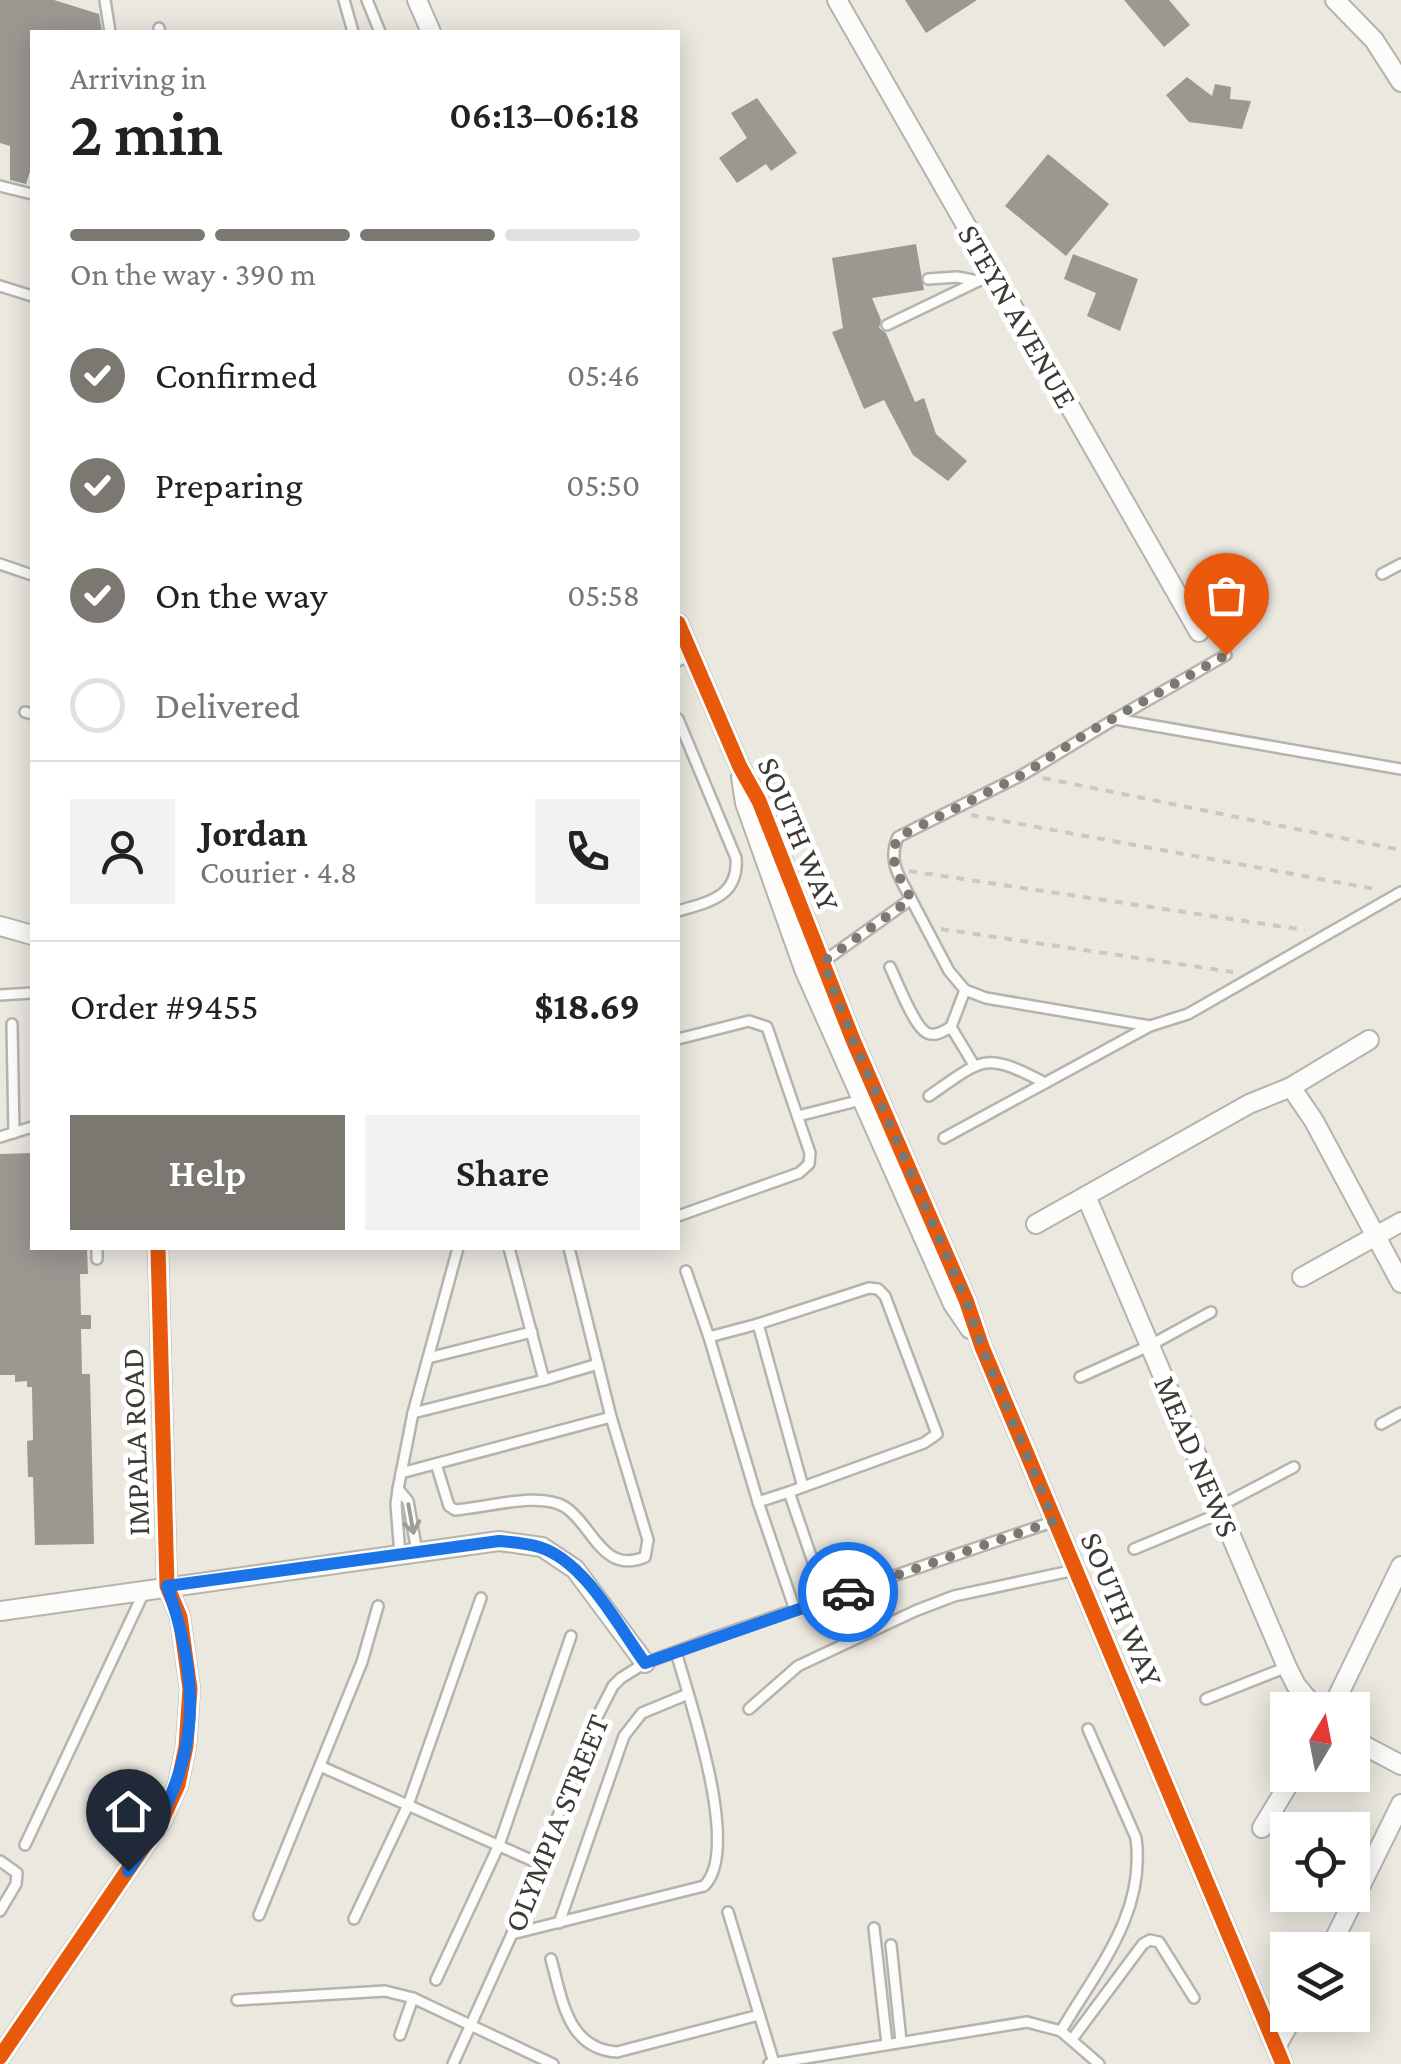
<!DOCTYPE html>
<meta charset="utf-8">
<style>
body{margin:0;font-family:"Crimson Pro",serif;background:#f2f2f2;color:#222;height:100vh;display:flex;flex-direction:column;font-size:38px;white-space:nowrap}
*{box-sizing:border-box;margin:0}
p{font-size:32px;color:#767676}
.icon{flex:none;width:55px;height:55px;fill:none;stroke:currentColor;stroke-width:2;stroke-linecap:round;stroke-linejoin:round}
.map{position:relative;flex:1;overflow:hidden}
.panel{position:absolute;left:30px;top:30px;width:650px;height:1220px;display:flex;flex-direction:column;background:#fff;border-radius:0px;box-shadow:0 5px 25px #0003}
.panel>*{flex:none}
.needle{width:65px;rotate:10deg}
.buttons{position:absolute;left:1270px;top:1692px;display:grid;gap:20px}
.buttons a{display:grid;place-items:center;width:100px;height:100px;border-radius:0px;background:#fff;box-shadow:0 5px 25px #0003;font-size:50px}
.pin{position:absolute;display:grid;place-items:center;width:85px;height:85px;color:#fff;margin:-102px -42px;border-radius:50% 50% 50% 0;rotate:-45deg;box-shadow:0 0 10px #0007}
.pin .icon{rotate:45deg}
.courier{position:absolute;display:grid;place-items:center;width:100px;height:100px;margin:-50px;border:8px solid #1a73e8;border-radius:50%;background:#fff;color:#222;box-shadow:0 2px 12px #0007}
.summary em{font-style:normal;font-weight:600}
.summary div{display:flex;flex-direction:column-reverse}
.summary{display:flex;align-items:center;justify-content:space-between;height:170px;padding:0 40px}
h1{font-size:65px;font-weight:600;line-height:75px}
.bar{display:grid;grid-template-columns:repeat(4,1fr);gap:15px 10px;align-content:center;height:120px;padding:0 40px}
.bar i{height:12px;border-radius:8px;background:#e0e0e0}
.bar .selected{background:#7b7871}
.bar p{grid-column:span 4}
.line{display:flex;align-items:center;gap:25px;padding:0 40px;border-top:2px solid #e0e0e0}
.line div{flex:1}
.round{display:grid;place-items:center;flex:none;width:105px;height:105px;border-radius:0px;background:#f2f2f2}
ol{padding:0 40px;list-style:none}
li{display:flex;align-items:center;gap:30px;height:110px}
li p{margin-inline-start:auto}
li .icon{padding:10px;border-radius:50%;background:#7b7871;color:#fff;stroke-width:4}
li:last-child{color:#767676}
li i{width:55px;height:55px;border:5px solid #e0e0e0;border-radius:50%}
.action{display:flex;gap:20px;margin-top:auto;padding:20px 40px}
.action a{flex:1;height:115px;border-radius:0px;background:#7b7871;color:#fff;font-size:40px;font-weight:600;line-height:115px;text-align:center}
.action a+a{background:#f2f2f2;color:#222}
.map>svg:first-child{display:block}
.building{fill:#9b9892}
.lines{fill:none;stroke-linecap:round;stroke-linejoin:round}
.service-casing{stroke:#b6b3ac;stroke-width:14}
.minor-casing{stroke:#b6b3ac;stroke-width:22}
.path{stroke:#c9c8c4;stroke-width:4;stroke-dasharray:8 8;stroke-linecap:butt}
.service{stroke:#fcfcfa;stroke-width:9}
.minor{stroke:#fcfcfa;stroke-width:18}
.cycleway-casing{stroke:#fff;stroke-width:21}
.cycleway{stroke:#e8590c;stroke-width:15}
.oneway{stroke:#9d9c98}
.done{stroke:#7b7871;stroke-width:10;stroke-dasharray:0 18}
.route{stroke:#1a73e8;stroke-width:12}
.labels{text-anchor:middle;stroke-width:10;stroke-linejoin:round;paint-order:stroke}
.street-label{font-size:32px;fill:#3e3b35;stroke:#fff}
</style>
<div class="map">
<svg width="1401" height="2064" viewBox="0 0 1401 2064">
<rect width="100%" height="100%" fill="#ebe8e0"/>
<g class="building">
<polygon points="0,0 54,0 99,14 102,32 32,32 32,165 26,184 10,180 10,146 0,143"/>
<polygon points="905,0 977,0 926,33"/>
<polygon points="1124,0 1169,0 1190,25 1164,47"/>
<polygon points="1187,77 1212,96 1215,84 1231,87 1230,99 1251,101 1242,129 1189,122 1166,95"/>
<polygon points="757,98 797,153 771,171 766,164 737,183 719,158 747,138 731,113"/>
<polygon points="1048,154 1109,204 1066,256 1005,206"/>
<polygon points="916,244 924,290 872,298 881,320 879,328 886,333 915,402 924,398 936,434 967,461 948,481 913,455 884,400 864,409 832,332 843,328 832,258"/>
<polygon points="1073,254 1138,279 1120,331 1087,316 1096,293 1064,279"/>
<polygon points="32,1153 32,1248 87,1248 88,1274 80,1274 81,1315 91,1315 91,1329 81,1329 82,1374 90,1374 94,1544 35,1545 33,1477 28,1477 27,1441 33,1440 32,1387 27,1387 27,1381 15,1382 15,1375 0,1375 0,1154"/>
</g>
<g class="lines">
<defs>
<g id="service">
<polyline points="105,0 110,32"/>
<polyline points="344,0 353,32"/>
<polyline points="367,0 380,32"/>
<polyline points="159,28 160,32"/>
<polyline points="0,186 32,194"/>
<polyline points="928,279 957,277 978,281"/>
<polyline points="0,286 32,296"/>
<polyline points="887,325 993,274"/>
<polyline points="0,564 32,575"/>
<polyline points="1382,574 1401,564"/>
<polyline points="678,661 692,654"/>
<polyline points="25,712 32,714"/>
<path d="M678,719L736,858C739,897 708,902 678,911"/>
<polyline points="1115,719 1226,655"/>
<polyline points="911,899 949,971 965,990 986,998 1150,1026 1188,1014 1401,892"/>
<path d="M890,967C897,981 914,1027 927,1033C935,1037 944,1031 951,1027"/>
<path d="M804,969L823,962L911,899C900,878 887,861 898,837L1024,774L1115,719L1401,769"/>
<polyline points="965,990 951,1027 974,1065"/>
<polyline points="0,995 32,993"/>
<polyline points="12,1024 14,1133"/>
<polyline points="678,1039 749,1021 767,1027 810,1153 809,1164 799,1173 678,1216"/>
<path d="M929,1096C984,1058 984,1051 1045,1083"/>
<polyline points="798,1116 865,1099"/>
<polyline points="0,1137 32,1127"/>
<polyline points="944,1138 1148,1027"/>
<polyline points="97,1248 97,1259"/>
<polyline points="509,1248 544,1380 598,1364"/>
<polyline points="686,1271 709,1337 758,1502 789,1492"/>
<polyline points="709,1337 758,1324"/>
<polyline points="428,1358 532,1332"/>
<polyline points="1080,1377 1149,1346 1211,1312"/>
<polyline points="413,1413 544,1380"/>
<polyline points="1381,1424 1401,1413"/>
<path d="M436,1464L449,1506L455,1510C485,1508 540,1491 565,1507C593,1525 602,1575 645,1557L648,1540L611,1417L569,1248"/>
<polyline points="401,1473 611,1417"/>
<polyline points="803,1487 758,1324 869,1288 878,1289 885,1296 937,1434 924,1443 789,1492 826,1600"/>
<polyline points="398,1489 408,1501 417,1552"/>
<polyline points="758,1502 795,1610"/>
<polyline points="1218,1507 1294,1467"/>
<polyline points="1134,1549 1221,1513"/>
<polyline points="400,1555 396,1504 398,1489 413,1413 458,1248"/>
<polyline points="1206,1699 1287,1667"/>
<polyline points="749,1709 798,1666 915,1611 954,1596 1075,1570"/>
<polyline points="320,1766 540,1864"/>
<polyline points="25,1845 144,1592"/>
<polyline points="0,1861 17,1873 16,1884 0,1911"/>
<polyline points="728,1912 774,2063"/>
<polyline points="259,1915 362,1662 378,1606"/>
<polyline points="354,1919 408,1805 481,1598"/>
<polyline points="559,1923 624,1736 642,1713 688,1694"/>
<polyline points="874,1928 887,2044"/>
<path d="M512,1934L704,1886C742,1850 689,1699 676,1652"/>
<polyline points="891,1945 901,2041"/>
<path d="M551,1959C562,1998 567,2049 617,2052L759,2015"/>
<polyline points="436,1980 499,1845 571,1636"/>
<polyline points="237,2000 385,1991 413,1998 553,2064"/>
<path d="M1061,2031C1097,1969 1146,1914 1136,1838L1088,1729"/>
<polyline points="400,2035 413,1998"/>
<polyline points="1073,2038 1143,1944 1150,1940 1159,1942 1194,1998"/>
<polyline points="453,2064 512,1934 595,1721 613,1686 621,1678 645,1663 715,1637 1055,1521"/>
<polyline points="769,2064 1027,2022 1061,2031 1099,2064"/>
</g>
<g id="minor">
<polyline points="417,0 431,32"/>
<polyline points="837,0 1199,632"/>
<polyline points="1335,0 1374,40 1401,82"/>
<polyline points="678,623 740,767 759,801 853,1040 966,1300 982,1347 1283,2064"/>
<polyline points="741,777 745,803 804,969 953,1304 970,1329"/>
<polyline points="0,926 32,935"/>
<polyline points="1291,1087 1369,1040"/>
<polyline points="1086,1196 1287,1667 1296,1685 1317,1710"/>
<polyline points="1036,1224 1249,1104 1291,1087 1314,1121 1401,1283"/>
<polyline points="1302,1277 1401,1222"/>
<polyline points="0,1611 499,1541 542,1547 575,1569 645,1663"/>
<polyline points="1331,1710 1401,1566"/>
<polyline points="1352,1739 1401,1765"/>
<polyline points="1262,1828 1294,1775"/>
<polyline points="1329,1950 1401,1804"/>
<polyline points="1276,2047 1294,2015"/>
<polyline points="0,2057 162,1820 178,1785 186,1746 190,1689 180,1617 167,1586 158,1248"/>
</g>
</defs>
<use href="#service" class="service-casing"/>
<use href="#minor" class="minor-casing"/>
<g class="path">
<polyline points="1043,778 1401,850"/>
<polyline points="971,815 1380,890"/>
<polyline points="909,871 1305,930"/>
<polyline points="941,929 1233,972"/>
</g>
<use href="#service" class="service"/>
<use href="#minor" class="minor"/>
<defs>
<g id="cycleway">
<polyline points="678,623 740,767 759,801 853,1040 966,1300 982,1347 1283,2064"/>
<polyline points="0,2057 162,1820 178,1785 186,1746 190,1689 180,1617 167,1586 158,1248"/>
</g>
</defs>
<use href="#cycleway" class="cycleway-casing"/>
<use href="#cycleway" class="cycleway"/>
</g>
<defs><path id="oneway-shaft" d="M-6 0H5M1.5-3L5.5 0L1.5 3" fill="none" stroke-width="1.6" stroke-linecap="round" stroke-linejoin="round" transform="scale(2.5)"/></defs>
<use class="oneway" href="#oneway-shaft" transform="translate(411 1519) rotate(80)"/>
<g class="lines">
<path class="done" d="M848,1592L1054,1521L982,1347L966,1300L853,1040L823,962L911,899C900,878 887,861 898,837L1024,774L1089,732L1226,655"/>
<path class="route" d="M128,1871C196,1774 207,1698 167,1586L499,1541C512,1542 526,1543 539,1547C585,1561 618,1626 645,1663L848,1592"/>
</g>
<g class="labels">
<g class="street-label">
<text transform="translate(1018 316) rotate(60)" y="11">STEYN AVENUE</text>
<text transform="translate(799 834) rotate(67)" y="11">SOUTH WAY</text>
<text transform="translate(135 1442) rotate(-92)" y="11">IMPALA ROAD</text>
<text transform="translate(1197 1456) rotate(67)" y="11">MEAD NEWS</text>
<text transform="translate(1122 1609) rotate(67)" y="11">SOUTH WAY</text>
<text transform="translate(556 1823) rotate(-68)" y="11">OLYMPIA STREET</text>
</g>
</g>
</svg>
<div class="buttons">
<a><svg class="needle" viewBox="-14 -14 28 28"><path d="M0-13l5 13h-10z" fill="#e53935"/><path d="M0 13l5-13h-10z" fill="#767676"/></svg></a>
<a><svg class="icon" aria-label="locate" viewBox="0 0 24 24"><circle cx="12" cy="12" r="6"/><path d="M12 2v4M12 18v4M2 12h4M18 12h4"/></svg></a>
<a><svg class="icon" aria-label="layers" viewBox="0 0 24 24"><path d="M12 4l9 5-9 5-9-5zM3 14l9 5 9-5"/></svg></a>
</div>
<div class="pin" style="left:1226px;top:655px;background:#ea580c"><svg class="icon" aria-label="bag" viewBox="0 0 24 24"><path d="M5 8h14l-1 12H6zM9 8a3 3 0 0 1 6 0"/></svg></div>
<div class="pin" style="left:128px;top:1871px;background:#1f2937"><svg class="icon" aria-label="home" viewBox="0 0 24 24"><path d="M3 11l9-7 9 7M6 9v11h12V9"/></svg></div>
<div class="courier" style="left:848px;top:1592px"><svg class="icon" aria-label="car" viewBox="0 0 24 24"><path d="M5 17H2v-5l4-1 3-4h7l3 4 3 1v5h-3M9 17h6M6 11h13"/><circle cx="7" cy="17" r="2"/><circle cx="17" cy="17" r="2"/></svg></div>
<section class="panel">
<div class="summary"><div><h1>2 min</h1><p>Arriving in</p></div><em>06:13–06:18</em></div>
<div class="bar"><i class="selected"></i><i class="selected"></i><i class="selected"></i><i></i><p>On the way · 390 m</p></div>
<ol>
<li><svg class="icon" aria-label="check" viewBox="0 0 24 24"><path d="M5 12l5 5 9-10"/></svg>Confirmed<p>05:46</p></li>
<li><svg class="icon" aria-label="check" viewBox="0 0 24 24"><path d="M5 12l5 5 9-10"/></svg>Preparing<p>05:50</p></li>
<li><svg class="icon" aria-label="check" viewBox="0 0 24 24"><path d="M5 12l5 5 9-10"/></svg>On the way<p>05:58</p></li>
<li><i></i>Delivered</li>
</ol>
<div class="line" style="height:180px"><a class="round"><svg class="icon" aria-label="person" viewBox="0 0 24 24"><circle cx="12" cy="8" r="4"/><path d="M4 21q1-7 8-7t8 7"/></svg></a><div><b>Jordan</b><p>Courier · 4.8</p></div><a class="round"><svg class="icon" aria-label="phone" viewBox="0 0 24 24"><path d="M5 4h4l2 5-3 2q2 4 5 5l2-3 5 2v4C11 20 4 13 5 4z"/></svg></a></div>
<div class="line" style="height:130px"><div>Order #9455</div><b>$18.69</b></div>
<div class="action"><a>Help</a><a>Share</a></div>
</section>
</div>
